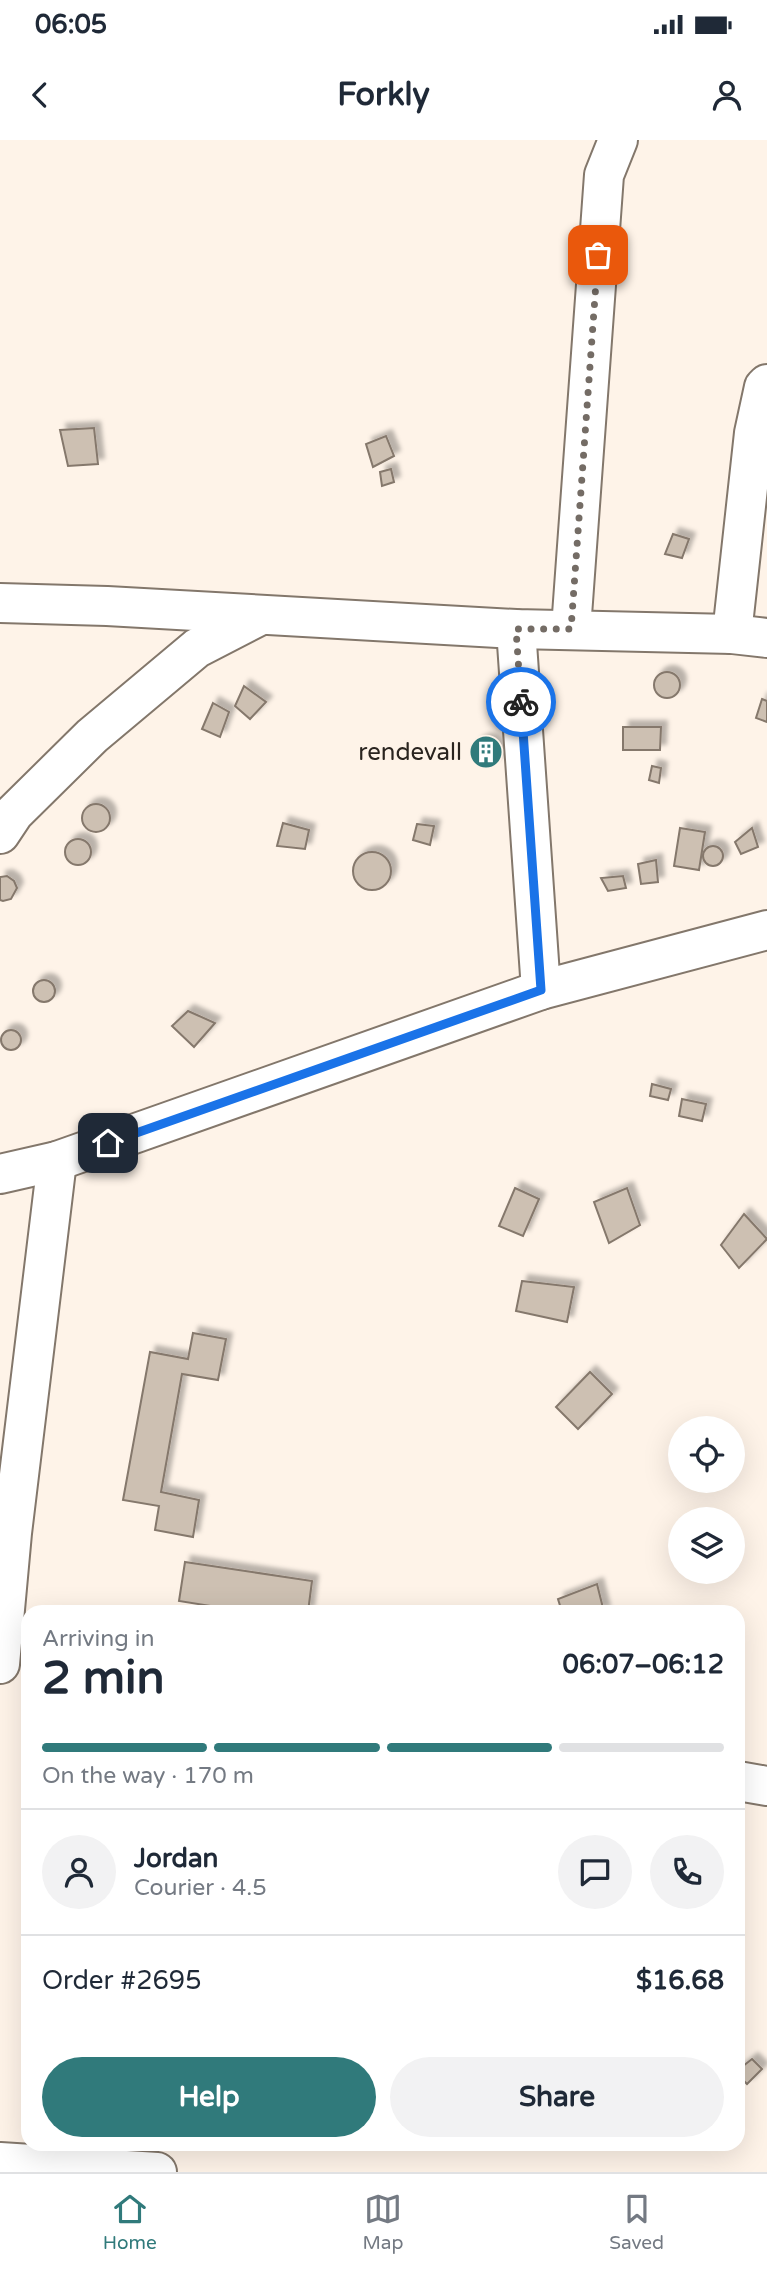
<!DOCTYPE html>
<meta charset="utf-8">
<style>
body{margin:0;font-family:"Varela Round",sans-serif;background:#f2f2f3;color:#1f2937;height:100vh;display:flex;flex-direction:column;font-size:26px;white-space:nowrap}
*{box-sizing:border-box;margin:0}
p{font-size:23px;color:#747a83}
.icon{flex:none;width:38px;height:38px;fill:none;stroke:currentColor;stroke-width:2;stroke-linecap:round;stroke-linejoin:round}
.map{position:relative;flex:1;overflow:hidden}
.drawer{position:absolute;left:21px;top:1465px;width:724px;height:546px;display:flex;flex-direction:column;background:#fff;border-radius:21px;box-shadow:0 7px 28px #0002}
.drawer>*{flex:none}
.tools{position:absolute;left:668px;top:1276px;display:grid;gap:14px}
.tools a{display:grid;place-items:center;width:77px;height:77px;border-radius:50%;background:#fff;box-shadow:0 7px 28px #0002;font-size:35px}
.pin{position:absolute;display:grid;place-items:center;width:60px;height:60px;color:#fff;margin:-30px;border-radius:14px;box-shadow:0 4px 10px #0006}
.courier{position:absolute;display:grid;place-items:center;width:70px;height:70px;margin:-35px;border:5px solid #1a73e8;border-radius:50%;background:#fff;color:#222;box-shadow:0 2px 9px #0007}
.headline em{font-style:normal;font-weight:700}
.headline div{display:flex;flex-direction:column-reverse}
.headline{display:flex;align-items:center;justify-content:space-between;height:119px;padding:0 21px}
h1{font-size:46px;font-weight:700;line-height:52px}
.bar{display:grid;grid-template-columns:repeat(4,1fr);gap:10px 7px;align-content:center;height:84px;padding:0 21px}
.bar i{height:9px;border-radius:5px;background:#e0e1e3}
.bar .active{background:#307a7b}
.bar p{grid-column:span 4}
.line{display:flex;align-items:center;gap:18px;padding:0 21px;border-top:2px solid #e0e1e3}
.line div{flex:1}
.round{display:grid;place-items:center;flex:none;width:74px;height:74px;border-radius:37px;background:#f2f2f3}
.cta{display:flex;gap:14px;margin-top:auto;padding:14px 21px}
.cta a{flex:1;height:80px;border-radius:42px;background:#307a7b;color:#fff;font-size:28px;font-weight:700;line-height:80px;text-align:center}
.cta a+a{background:#f2f2f3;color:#1f2937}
.status{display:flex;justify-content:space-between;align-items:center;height:49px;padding:0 35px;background:#fff;direction:ltr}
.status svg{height:19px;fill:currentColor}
header{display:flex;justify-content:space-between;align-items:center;height:91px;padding:0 21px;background:#fff;font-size:32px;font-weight:700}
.tab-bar{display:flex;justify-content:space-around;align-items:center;height:98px;border-top:2px solid #e0e1e3;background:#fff;font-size:19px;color:#747a83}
.tab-bar a{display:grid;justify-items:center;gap:4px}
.tab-bar .active{color:#307a7b}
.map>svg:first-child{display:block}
.building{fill:#cdc0b2;stroke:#85786c;stroke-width:2;filter:url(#shadow)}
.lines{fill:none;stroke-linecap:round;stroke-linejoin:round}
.minor-casing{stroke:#83776b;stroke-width:42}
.minor{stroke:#fff;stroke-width:38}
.done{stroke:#746c65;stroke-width:7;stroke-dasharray:0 12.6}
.route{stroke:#1a73e8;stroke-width:9}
.labels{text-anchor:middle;stroke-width:7;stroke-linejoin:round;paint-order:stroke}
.poi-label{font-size:24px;fill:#2a241f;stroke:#fef3e8;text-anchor:end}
</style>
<div class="status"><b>06:05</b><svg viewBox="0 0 49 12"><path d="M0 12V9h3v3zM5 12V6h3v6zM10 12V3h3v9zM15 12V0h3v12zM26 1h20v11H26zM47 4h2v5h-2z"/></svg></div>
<header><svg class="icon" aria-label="back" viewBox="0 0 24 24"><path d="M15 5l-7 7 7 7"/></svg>Forkly<svg class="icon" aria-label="person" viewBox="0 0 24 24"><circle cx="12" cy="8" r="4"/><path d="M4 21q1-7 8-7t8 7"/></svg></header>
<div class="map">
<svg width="767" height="2032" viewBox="0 0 767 2032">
<defs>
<filter id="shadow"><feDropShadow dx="6" dy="-6" stdDeviation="2" flood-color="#0004"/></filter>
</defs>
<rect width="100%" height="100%" fill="#fef3e8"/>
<g class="building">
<polygon points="94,288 98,324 68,326 60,290"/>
<polygon points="386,296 394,316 373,327 366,304"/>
<polygon points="391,329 394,342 382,346 380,332"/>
<polygon points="673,394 689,399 682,418 665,414"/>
<circle cx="667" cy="545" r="13"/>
<polygon points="244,546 266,562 250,579 235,566"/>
<polygon points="762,559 767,561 767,582 756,578"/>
<polygon points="213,563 229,572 220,597 202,589"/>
<polygon points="623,587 661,587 660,610 623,610"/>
<circle cx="486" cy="613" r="13"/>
<polygon points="652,626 661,628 659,643 649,640"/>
<circle cx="96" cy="678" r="14"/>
<polygon points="283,683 309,690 305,709 277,706"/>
<polygon points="417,684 434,686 430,705 413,700"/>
<polygon points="680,688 705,692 699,730 674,726"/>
<polygon points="752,688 758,707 741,714 735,702"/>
<circle cx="78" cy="712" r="13"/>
<circle cx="713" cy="716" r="10"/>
<circle cx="372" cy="731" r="19"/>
<polygon points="656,720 658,742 641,744 638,724"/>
<polygon points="7,736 14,741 17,748 11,759 3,761 0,760 0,737"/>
<polygon points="623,736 626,748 608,751 601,738"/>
<circle cx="44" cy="851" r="11"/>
<polygon points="188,871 215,883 194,907 172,886"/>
<circle cx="11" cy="900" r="10"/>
<polygon points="652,944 671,949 668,960 650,956"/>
<polygon points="682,959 706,964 702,981 679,976"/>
<polygon points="515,1048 539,1059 523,1096 499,1086"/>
<polygon points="627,1048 640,1085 609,1103 594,1062"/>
<polygon points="744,1074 767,1099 739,1128 721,1105"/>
<polygon points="522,1141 574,1147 567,1182 516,1171"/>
<polygon points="193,1193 226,1199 218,1240 182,1234 161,1352 199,1360 193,1397 155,1390 159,1366 123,1360 150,1212 188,1219"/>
<polygon points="590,1232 612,1254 578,1289 556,1267"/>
<polygon points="185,1422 312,1441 308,1472 248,1472 179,1461"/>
<polygon points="597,1444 604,1472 562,1472 558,1459"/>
<polygon points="752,1919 762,1929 747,1944 738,1935 738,1930"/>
</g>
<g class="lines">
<defs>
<g id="minor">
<polyline points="0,463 107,466 516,489 732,494 767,498"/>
<polyline points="516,489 541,850"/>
<polyline points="571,489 604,35 618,0"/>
<polyline points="732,494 754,293 764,247 767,244"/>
<polyline points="0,694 14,673 92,596 197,508 259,476"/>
<polyline points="0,1034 57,1021 541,850 767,790"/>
<polyline points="0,1524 12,1393 57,1021"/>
<polyline points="738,1641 767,1646"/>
<polyline points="0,2022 157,2032"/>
</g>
</defs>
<use href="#minor" class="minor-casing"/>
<use href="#minor" class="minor"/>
</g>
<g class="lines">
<polyline class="done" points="521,562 516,489 571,489 598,115"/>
<polyline class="route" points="108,1003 541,850 521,562"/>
</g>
<defs>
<symbol id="building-disc" viewBox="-11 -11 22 22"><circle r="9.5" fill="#307a7b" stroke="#fef3e8"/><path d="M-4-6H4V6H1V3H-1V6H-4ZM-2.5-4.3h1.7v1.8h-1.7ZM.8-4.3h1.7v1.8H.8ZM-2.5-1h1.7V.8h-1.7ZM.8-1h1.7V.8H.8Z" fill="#fff"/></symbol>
</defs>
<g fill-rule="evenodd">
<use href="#building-disc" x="467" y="593" width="38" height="38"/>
</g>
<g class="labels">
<g class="poi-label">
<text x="462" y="620">rendevall</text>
</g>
</g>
</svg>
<div class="tools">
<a><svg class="icon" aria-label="locate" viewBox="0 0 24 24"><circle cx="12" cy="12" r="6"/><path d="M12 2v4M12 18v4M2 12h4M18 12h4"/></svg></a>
<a><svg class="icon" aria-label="layers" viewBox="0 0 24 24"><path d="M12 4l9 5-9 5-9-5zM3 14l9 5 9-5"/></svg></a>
</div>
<div class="pin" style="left:598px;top:115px;background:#ea580c"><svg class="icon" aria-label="bag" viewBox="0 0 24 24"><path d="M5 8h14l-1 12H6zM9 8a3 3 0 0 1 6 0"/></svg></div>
<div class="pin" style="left:108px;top:1003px;background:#1f2937"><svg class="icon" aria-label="home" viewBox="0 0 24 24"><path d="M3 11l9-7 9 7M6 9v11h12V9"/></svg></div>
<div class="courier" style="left:521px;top:562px"><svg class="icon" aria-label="bike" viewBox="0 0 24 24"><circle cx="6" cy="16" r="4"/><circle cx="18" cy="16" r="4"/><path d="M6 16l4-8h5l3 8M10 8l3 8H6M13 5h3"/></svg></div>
<section class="drawer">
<div class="headline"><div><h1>2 min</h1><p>Arriving in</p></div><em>06:07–06:12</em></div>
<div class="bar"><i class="active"></i><i class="active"></i><i class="active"></i><i></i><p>On the way · 170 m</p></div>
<div class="line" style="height:126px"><a class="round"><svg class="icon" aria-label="person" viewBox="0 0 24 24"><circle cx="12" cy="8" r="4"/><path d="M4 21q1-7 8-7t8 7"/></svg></a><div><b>Jordan</b><p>Courier · 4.5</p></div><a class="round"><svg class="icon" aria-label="chat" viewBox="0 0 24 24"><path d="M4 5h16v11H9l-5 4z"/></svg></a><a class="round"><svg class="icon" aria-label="phone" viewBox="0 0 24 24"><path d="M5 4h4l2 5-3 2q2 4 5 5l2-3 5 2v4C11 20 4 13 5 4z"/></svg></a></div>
<div class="line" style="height:91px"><div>Order #2695</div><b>$16.68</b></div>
<div class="cta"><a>Help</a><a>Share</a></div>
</section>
</div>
<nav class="tab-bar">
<a class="active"><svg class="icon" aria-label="home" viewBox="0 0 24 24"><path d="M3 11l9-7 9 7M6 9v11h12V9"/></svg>Home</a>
<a><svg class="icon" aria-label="map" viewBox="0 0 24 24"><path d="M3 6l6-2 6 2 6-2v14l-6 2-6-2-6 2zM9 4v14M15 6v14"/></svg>Map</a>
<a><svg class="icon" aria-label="saved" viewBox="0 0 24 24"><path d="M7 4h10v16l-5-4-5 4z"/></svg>Saved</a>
</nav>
